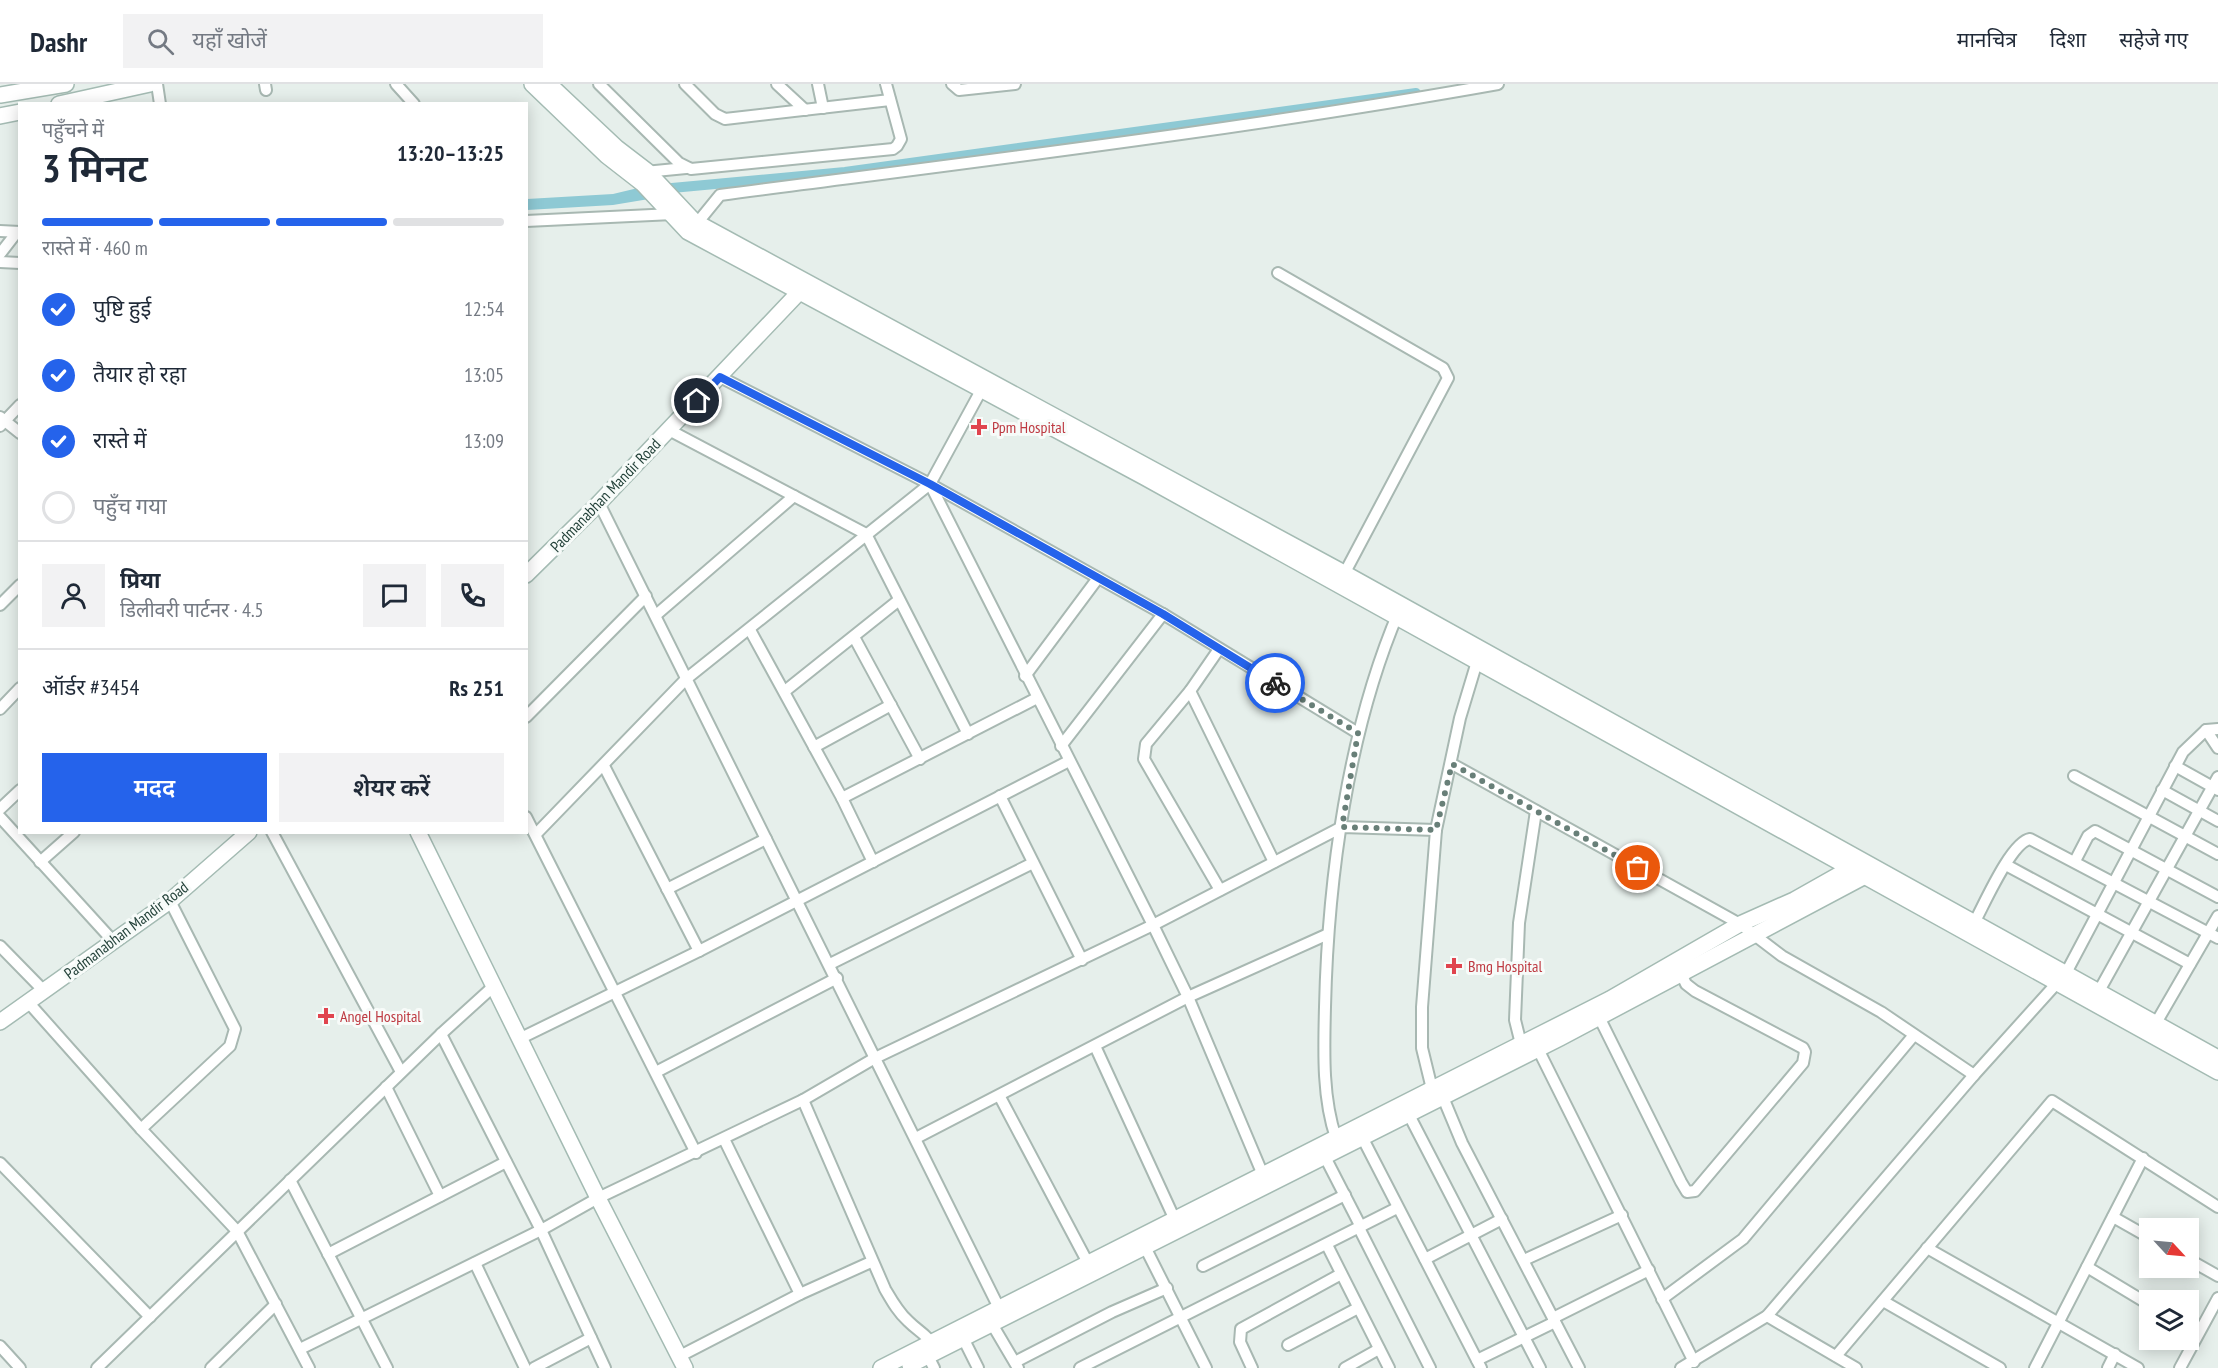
<!DOCTYPE html>
<html lang="hi">
<meta charset="utf-8">
<style>
body{margin:0;font-family:"PT Sans Narrow","Noto Sans Devanagari",sans-serif;background:#f2f2f3;color:#1f2937;height:100vh;display:flex;flex-direction:column;font-size:22px;white-space:nowrap}
*{box-sizing:border-box;margin:0}
p{font-size:20px;color:#747a83}
.icon{flex:none;width:33px;height:33px;fill:none;stroke:currentColor;stroke-width:2;stroke-linecap:round;stroke-linejoin:round}
.map{position:relative;flex:1;overflow:hidden}
.side{position:absolute;left:18px;top:18px;width:510px;height:732px;display:flex;flex-direction:column;background:#fff;border-radius:0px;box-shadow:0 3px 15px #0003}
.side>*{flex:none}
.needle{width:39px;rotate:116deg}
.fabs{position:absolute;left:2139px;top:1134px;display:grid;gap:12px}
.fabs a{display:grid;place-items:center;width:60px;height:60px;border-radius:0px;background:#fff;box-shadow:0 3px 15px #0003;font-size:30px}
.pin{position:absolute;display:grid;place-items:center;width:51px;height:51px;color:#fff;margin:-26px;border:3px solid #fff;border-radius:50%;box-shadow:0 2px 6px #0007}
.courier{position:absolute;display:grid;place-items:center;width:60px;height:60px;margin:-30px;border:4px solid #2563eb;border-radius:50%;background:#fff;color:#222;box-shadow:0 2px 8px #0007}
.overview em{font-style:normal;font-weight:600}
.overview div{display:flex;flex-direction:column-reverse}
.overview{display:flex;align-items:center;justify-content:space-between;height:102px;padding:0 24px}
h1{font-size:39px;font-weight:600;line-height:45px}
.bar{display:grid;grid-template-columns:repeat(4,1fr);gap:9px 6px;align-content:center;height:72px;padding:0 24px}
.bar i{height:8px;border-radius:4px;background:#e0e1e3}
.bar .selected{background:#2563eb}
.bar p{grid-column:span 4}
.line{display:flex;align-items:center;gap:15px;padding:0 24px;border-top:2px solid #e0e1e3}
.line div{flex:1}
.round{display:grid;place-items:center;flex:none;width:63px;height:63px;border-radius:0px;background:#f2f2f3}
ol{padding:0 24px;list-style:none}
li{display:flex;align-items:center;gap:18px;height:66px}
li p{margin-inline-start:auto}
li .icon{padding:6px;border-radius:50%;background:#2563eb;color:#fff;stroke-width:4}
li:last-child{color:#747a83}
li i{width:33px;height:33px;border:3px solid #e0e1e3;border-radius:50%}
.cta{display:flex;gap:12px;margin-top:auto;padding:12px 24px}
.cta a{flex:1;height:69px;border-radius:0px;background:#2563eb;color:#fff;font-size:24px;font-weight:600;line-height:69px;text-align:center}
.cta a+a{background:#f2f2f3;color:#1f2937}
header{display:flex;align-items:center;gap:36px;box-sizing:border-box;height:84px;padding:0 30px;background:#fff;border-bottom:2px solid #e0e1e3}
header strong{font-size:28px}
nav{display:flex;gap:33px;margin-inline-start:auto;font-size:21px}
.search{width:420px;height:54px;background:#f2f2f3;display:flex;align-items:center;gap:15px;box-sizing:border-box;padding:0 21px;border-radius:0px;color:#747a83;font-size:22px}
.map>svg:first-child{display:block}
.water{fill:#8ec9d4}
.lines{fill:none;stroke-linecap:round;stroke-linejoin:round}
.canal{stroke:#8ec9d4;stroke-width:10}
.street-casing{stroke:#a8b8b2;stroke-width:14}
.secondary-casing{stroke:#a4bbb3;stroke-width:18}
.street{stroke:#fff;stroke-width:10}
.secondary{stroke:#fff;stroke-width:15}
.done{stroke:#687f78;stroke-width:6;stroke-dasharray:0 10.8}
.route{stroke:#2563eb;stroke-width:8}
.health-dot{fill:#e0444e;stroke:#f7fbf9;stroke-width:2}
.labels{text-anchor:middle;stroke-width:6;stroke-linejoin:round;paint-order:stroke}
.health-label{font-size:16px;fill:#be3a42;stroke:#f7fbf9;text-anchor:start}
.street-label{font-size:16px;fill:#24423a;stroke:#f7fbf9}
</style>
<header>
<strong>Dashr</strong>
<div class="search"><svg class="icon" aria-label="search" viewBox="0 0 24 24"><circle cx="10" cy="10" r="6"/><path d="M15 15l6 6"/></svg>यहाँ खोजें</div>
<nav><a>मानचित्र</a><a>दिशा</a><a>सहेजे गए</a></nav>
</header>
<div class="map">
<svg width="2218" height="1284" viewBox="0 0 2218 1284">
<rect width="100%" height="100%" fill="#e6efeb"/>
<polygon class="water" points="638,104 649,115 613,121 527,126 527,115 613,110"/>
<g class="lines">
<polyline class="canal" points="661,105 845,88 1416,9"/>
<defs>
<g id="street">
<polyline points="157,0 160,20"/>
<polyline points="265,0 266,6"/>
<polyline points="396,0 414,20"/>
<polyline points="599,0 679,79 691,85 893,65 897,62 901,55 886,0"/>
<polyline points="685,0 715,30 725,35 890,16"/>
<polyline points="777,0 805,26"/>
<polyline points="818,0 823,24"/>
<polyline points="952,0 959,6 1015,0"/>
<polyline points="645,88 686,84"/>
<polyline points="526,137 673,130"/>
<path d="M698,138L720,111C980,77 1240,46 1498,0"/>
<polyline points="0,147 20,148"/>
<polyline points="0,170 17,148"/>
<polyline points="0,178 20,179"/>
<polyline points="1278,189 1443,284 1448,294 1342,494"/>
<polyline points="720,293 930,400 1163,530 1358,649"/>
<polyline points="0,333 20,349"/>
<polyline points="0,342 20,321"/>
<polyline points="669,346 866,450 968,650"/>
<polyline points="930,400 1153,841 1188,913 1263,1091"/>
<polyline points="599,419 1002,1230"/>
<polyline points="0,521 20,501"/>
<polyline points="656,531 794,412"/>
<polyline points="750,546 842,714 873,778"/>
<polyline points="854,553 920,675"/>
<polyline points="1219,565 1190,607 1146,660 1144,675 1220,806"/>
<polyline points="1025,592 1098,494"/>
<polyline points="785,607 899,516"/>
<polyline points="1190,607 1274,778"/>
<polyline points="0,625 20,604"/>
<polyline points="526,633 646,512"/>
<polyline points="2206,646 2218,664"/>
<polyline points="1061,662 1163,530"/>
<polyline points="814,663 891,621"/>
<polyline points="1452,680 1740,840 1782,872 1881,928 1974,991"/>
<polyline points="604,682 699,867"/>
<polyline points="2175,682 2218,706"/>
<polyline points="2074,692 2218,770"/>
<polyline points="2162,706 2218,737"/>
<polyline points="1000,712 1082,876"/>
<polyline points="842,714 1037,614"/>
<polyline points="0,725 20,706"/>
<polyline points="0,733 113,857"/>
<polyline points="526,733 696,1069"/>
<polyline points="272,748 401,988"/>
<polyline points="536,750 686,595 930,400 984,301"/>
<polyline points="2075,777 2088,752 2095,747 2218,813"/>
<polyline points="40,778 74,748"/>
<polyline points="2006,781 2190,880"/>
<polyline points="667,805 766,755"/>
<path d="M1974,839C1984,821 2011,758 2030,755L2218,854"/>
<polyline points="0,862 44,907"/>
<polyline points="830,880 1033,779"/>
<polyline points="2099,907 2218,693"/>
<polyline points="28,918 141,1045 237,1147 309,1284"/>
<polyline points="1599,933 1681,1098 1687,1108 1695,1107 1803,979 1805,968 1803,964 1695,907 1686,900 1679,885"/>
<polyline points="2156,939 2218,832"/>
<polyline points="441,950 541,1146 605,1284"/>
<polyline points="521,954 699,867 1069,677"/>
<polyline points="1535,959 1694,1278"/>
<polyline points="1521,960 1515,936 1519,839 1536,727"/>
<polyline points="1095,962 1175,1136"/>
<polyline points="656,988 837,894"/>
<polyline points="386,1003 440,1112"/>
<polyline points="1432,1005 1422,964 1422,923 1436,746 1460,634 1479,571"/>
<polyline points="1442,1011 1462,1059 1579,1284"/>
<polyline points="1000,1013 1088,1179"/>
<path d="M803,1016L885,1205C892,1217 898,1228 908,1237C920,1249 926,1249 935,1265"/>
<polyline points="1408,1029 1540,1284"/>
<polyline points="141,1045 230,962 235,945 170,817"/>
<polyline points="1362,1053 1481,1284"/>
<polyline points="916,1054 1188,913 1326,851"/>
<path d="M1336,1054C1322,1013 1324,965 1325,923C1328,794 1348,646 1399,527"/>
<polyline points="724,1055 800,1210"/>
<polyline points="1325,1073 1361,1143"/>
<polyline points="0,1079 150,1233"/>
<polyline points="290,1096 387,1284"/>
<polyline points="2113,1133 2150,1154"/>
<polyline points="1359,1144 1430,1284"/>
<polyline points="1143,1159 1206,1284"/>
<polyline points="1327,1161 1389,1284"/>
<polyline points="1927,1164 2138,1284"/>
<polyline points="328,1170 506,1078"/>
<polyline points="1425,1175 1502,1135"/>
<polyline points="2188,1175 2218,1192"/>
<polyline points="1524,1176 1622,1131"/>
<polyline points="475,1179 525,1284"/>
<polyline points="1203,1182 1345,1111"/>
<polyline points="2087,1183 2150,1221"/>
<polyline points="1662,1215 1743,1155 1914,951"/>
<polyline points="1883,1217 2000,1284"/>
<polyline points="1767,1232 1856,1284"/>
<polyline points="1553,1234 1649,1186"/>
<polyline points="992,1240 1018,1284"/>
<polyline points="963,1254 978,1284"/>
<polyline points="1288,1261 1358,1224"/>
<polyline points="0,1262 20,1284"/>
<polyline points="300,1265 541,1146 598,1114 803,1016 875,974 1153,841 1342,743 1436,746"/>
<polyline points="680,1272 800,1210 871,1178"/>
<polyline points="928,1272 934,1284"/>
<polyline points="1836,1272 2052,1017 2218,1123"/>
<polyline points="1477,1276 1555,1238"/>
<polyline points="1015,1278 1112,1228 1167,1204"/>
<polyline points="97,1284 441,950 495,901"/>
<polyline points="211,1284 276,1220"/>
<polyline points="534,1284 591,1254"/>
<polyline points="1080,1284 1397,1124"/>
<polyline points="1252,1284 1240,1258 1241,1245 1341,1190"/>
<polyline points="1345,1284 1379,1265"/>
<polyline points="1681,1284 1767,1232 1974,991 2066,889 2183,668 2206,646 2218,645"/>
<polyline points="2035,1284 2143,1074"/>
<polyline points="2108,1284 2115,1270"/>
<polyline points="2180,1284 2218,1214"/>
</g>
<g id="secondary">
<polyline points="532,0 607,72 643,100 688,148 1144,393 2218,988"/>
<polyline points="549,0 617,64 647,87 694,137 1344,489 2218,974"/>
<polyline points="0,11 66,0"/>
<polyline points="59,20 150,0"/>
<polyline points="0,32 20,28"/>
<polyline points="526,491 599,419 805,202"/>
<polyline points="418,748 598,1114 685,1284"/>
<polyline points="0,938 170,817 249,748"/>
<polyline points="910,1281 1560,954 1869,790"/>
<polyline points="881,1284 1610,915 1740,840 1794,816 1856,781"/>
</g>
</defs>
<use href="#street" class="street-casing"/>
<use href="#secondary" class="secondary-casing"/>
<use href="#street" class="street"/>
<use href="#secondary" class="secondary"/>
</g>
<g class="lines">
<polyline class="done" points="1275,599 1358,649 1342,743 1436,746 1452,680 1638,784"/>
<polyline class="route" points="697,317 720,293 930,400 1163,530 1275,599"/>
</g>
<g class="health-dot">
<path d="M976 334h6v6h6v6h-6v6h-6v-6h-6v-6h6z"/>
<path d="M1451 873h6v6h6v6h-6v6h-6v-6h-6v-6h6z"/>
<path d="M323 923h6v6h6v6h-6v6h-6v-6h-6v-6h6z"/>
</g>
<g class="labels">
<g class="health-label">
<text x="992" y="349">Ppm Hospital</text>
<text x="1468" y="888">Bmg Hospital</text>
<text x="340" y="938">Angel Hospital</text>
</g>
<g class="street-label">
<text transform="translate(605 411) rotate(-46)" y="6">Padmanabhan Mandir Road</text>
<text transform="translate(126 846) rotate(-37)" y="6">Padmanabhan Mandir Road</text>
</g>
</g>
</svg>
<div class="fabs">
<a><svg class="needle" viewBox="-14 -14 28 28"><path d="M0-13l5 13h-10z" fill="#e53935"/><path d="M0 13l5-13h-10z" fill="#747a83"/></svg></a>
<a><svg class="icon" aria-label="layers" viewBox="0 0 24 24"><path d="M12 4l9 5-9 5-9-5zM3 14l9 5 9-5"/></svg></a>
</div>
<div class="pin" style="left:1638px;top:784px;background:#ea580c"><svg class="icon" aria-label="bag" viewBox="0 0 24 24"><path d="M5 8h14l-1 12H6zM9 8a3 3 0 0 1 6 0"/></svg></div>
<div class="pin" style="left:697px;top:317px;background:#1f2937"><svg class="icon" aria-label="home" viewBox="0 0 24 24"><path d="M3 11l9-7 9 7M6 9v11h12V9"/></svg></div>
<div class="courier" style="left:1275px;top:599px"><svg class="icon" aria-label="bike" viewBox="0 0 24 24"><circle cx="6" cy="16" r="4"/><circle cx="18" cy="16" r="4"/><path d="M6 16l4-8h5l3 8M10 8l3 8H6M13 5h3"/></svg></div>
<section class="side">
<div class="overview"><div><h1>3 मिनट</h1><p>पहुँचने में</p></div><em>13:20–13:25</em></div>
<div class="bar"><i class="selected"></i><i class="selected"></i><i class="selected"></i><i></i><p>रास्ते में · 460 m</p></div>
<ol>
<li><svg class="icon" aria-label="check" viewBox="0 0 24 24"><path d="M5 12l5 5 9-10"/></svg>पुष्टि हुई<p>12:54</p></li>
<li><svg class="icon" aria-label="check" viewBox="0 0 24 24"><path d="M5 12l5 5 9-10"/></svg>तैयार हो रहा<p>13:05</p></li>
<li><svg class="icon" aria-label="check" viewBox="0 0 24 24"><path d="M5 12l5 5 9-10"/></svg>रास्ते में<p>13:09</p></li>
<li><i></i>पहुँच गया</li>
</ol>
<div class="line" style="height:108px"><a class="round"><svg class="icon" aria-label="person" viewBox="0 0 24 24"><circle cx="12" cy="8" r="4"/><path d="M4 21q1-7 8-7t8 7"/></svg></a><div><b>प्रिया</b><p>डिलीवरी पार्टनर · 4.5</p></div><a class="round"><svg class="icon" aria-label="chat" viewBox="0 0 24 24"><path d="M4 5h16v11H9l-5 4z"/></svg></a><a class="round"><svg class="icon" aria-label="phone" viewBox="0 0 24 24"><path d="M5 4h4l2 5-3 2q2 4 5 5l2-3 5 2v4C11 20 4 13 5 4z"/></svg></a></div>
<div class="line" style="height:78px"><div>ऑर्डर #3454</div><b>Rs 251</b></div>
<div class="cta"><a>मदद</a><a>शेयर करें</a></div>
</section>
</div>
